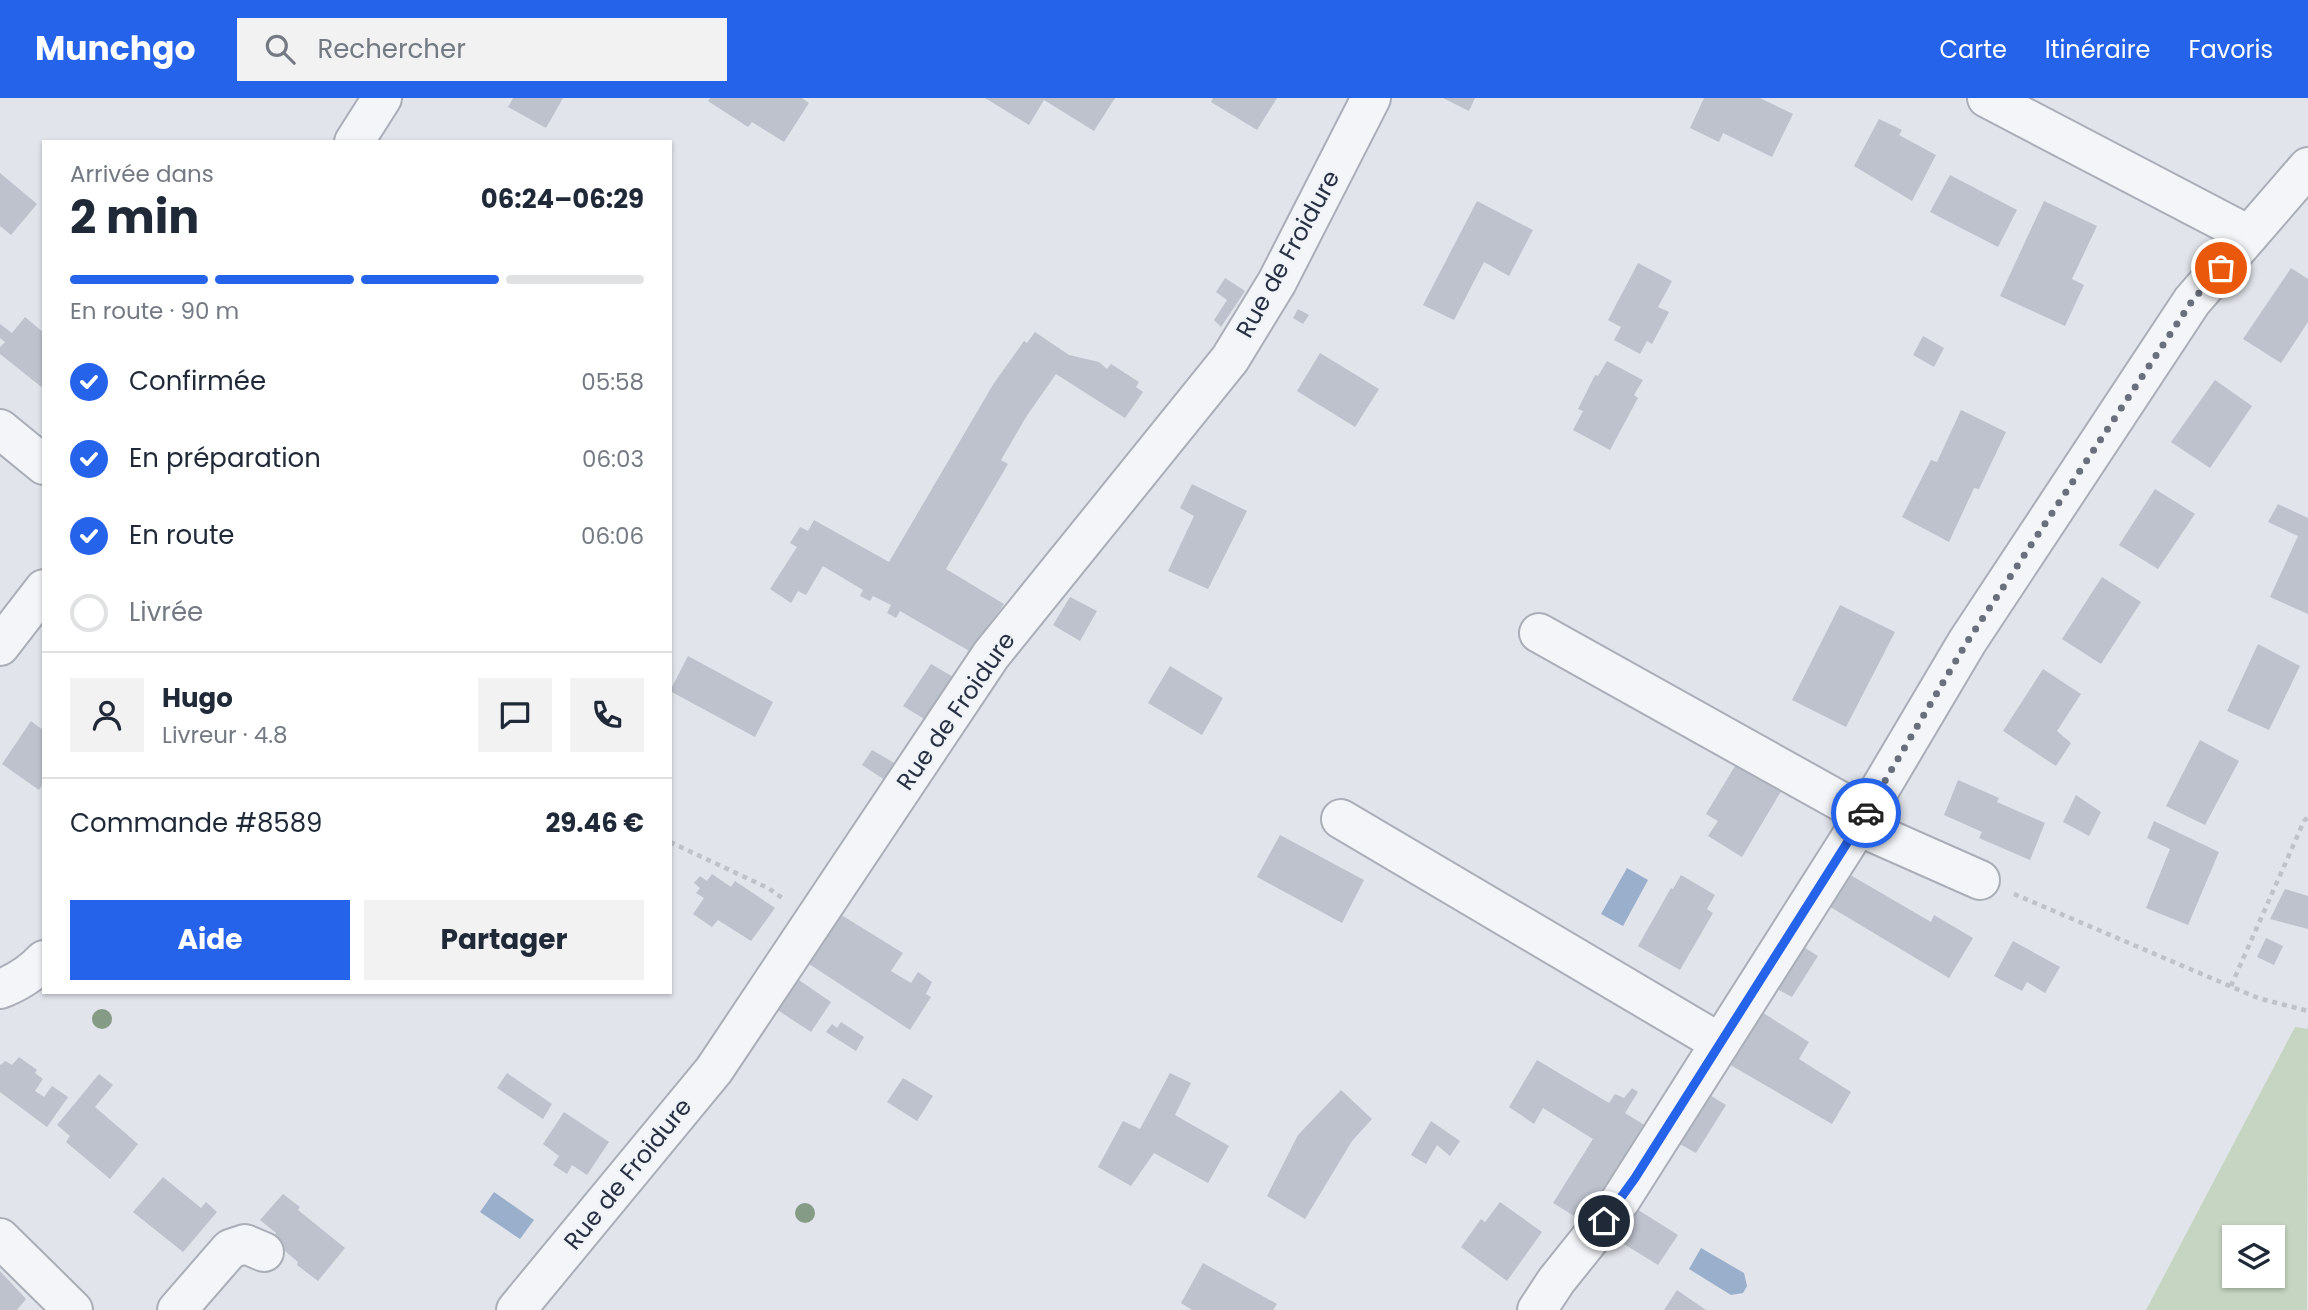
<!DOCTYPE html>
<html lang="fr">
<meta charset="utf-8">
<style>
body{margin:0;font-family:Poppins,sans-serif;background:#f2f2f3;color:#1f2937;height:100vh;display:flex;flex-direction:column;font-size:26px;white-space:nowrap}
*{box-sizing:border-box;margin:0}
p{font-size:23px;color:#747a83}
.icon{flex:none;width:38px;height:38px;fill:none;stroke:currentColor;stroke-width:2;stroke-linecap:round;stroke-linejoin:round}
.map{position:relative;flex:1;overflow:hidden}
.details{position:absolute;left:42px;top:42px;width:630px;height:854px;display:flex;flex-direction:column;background:#fff;border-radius:0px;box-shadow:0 2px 5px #0004}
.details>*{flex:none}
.fabs{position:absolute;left:2222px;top:1127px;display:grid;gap:14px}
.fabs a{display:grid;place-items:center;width:63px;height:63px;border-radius:0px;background:#fff;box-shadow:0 2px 5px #0004;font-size:35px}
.pin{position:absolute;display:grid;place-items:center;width:60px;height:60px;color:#fff;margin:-30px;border:4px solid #fff;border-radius:50%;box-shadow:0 2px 7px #0007}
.courier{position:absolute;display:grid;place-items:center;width:70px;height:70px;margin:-35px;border:5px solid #2563eb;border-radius:50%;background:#fff;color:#222;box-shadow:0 2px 9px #0007}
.overview em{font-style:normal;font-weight:700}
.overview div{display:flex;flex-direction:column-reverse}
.overview{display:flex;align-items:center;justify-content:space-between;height:119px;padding:0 28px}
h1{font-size:46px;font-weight:700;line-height:52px}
.bar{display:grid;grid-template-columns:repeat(4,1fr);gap:10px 7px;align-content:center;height:84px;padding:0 28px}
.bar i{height:9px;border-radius:5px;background:#e0e1e3}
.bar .active{background:#2563eb}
.bar p{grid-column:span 4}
.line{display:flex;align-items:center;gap:18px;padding:0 28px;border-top:2px solid #e0e1e3}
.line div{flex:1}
.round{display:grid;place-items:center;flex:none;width:74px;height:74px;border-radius:0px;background:#f2f2f3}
ol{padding:0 28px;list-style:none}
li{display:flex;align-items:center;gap:21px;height:77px}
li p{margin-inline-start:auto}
li .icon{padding:7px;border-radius:50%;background:#2563eb;color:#fff;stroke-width:4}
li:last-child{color:#747a83}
li i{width:38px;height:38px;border:4px solid #e0e1e3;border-radius:50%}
.action{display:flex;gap:14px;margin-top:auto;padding:14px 28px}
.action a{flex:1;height:80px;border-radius:0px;background:#2563eb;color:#fff;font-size:28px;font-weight:700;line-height:80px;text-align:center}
.action a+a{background:#f2f2f3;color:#1f2937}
header{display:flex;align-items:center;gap:42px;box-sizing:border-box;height:98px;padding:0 35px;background:#2563eb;color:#fff}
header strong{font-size:33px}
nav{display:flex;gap:38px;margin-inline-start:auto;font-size:24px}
.search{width:490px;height:63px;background:#f2f2f3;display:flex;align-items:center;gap:18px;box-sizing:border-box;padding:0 24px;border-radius:0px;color:#747a83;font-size:26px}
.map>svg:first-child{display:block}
.green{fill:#c5d5c1;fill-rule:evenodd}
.water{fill:#9aafcc}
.building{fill:#bdc2cd}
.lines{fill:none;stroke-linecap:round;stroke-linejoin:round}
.minor-casing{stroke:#aaaeb8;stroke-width:42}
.path{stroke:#bfc2c9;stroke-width:4.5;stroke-dasharray:5 5;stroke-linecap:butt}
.minor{stroke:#f4f5f8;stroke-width:38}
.tree{fill:#859b86}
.done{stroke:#696f7d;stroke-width:7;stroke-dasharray:0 12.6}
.route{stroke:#2563eb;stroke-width:9}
.labels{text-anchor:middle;stroke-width:5;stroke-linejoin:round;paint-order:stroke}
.street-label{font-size:24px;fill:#283043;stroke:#f0f3f7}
</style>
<header>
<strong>Munchgo</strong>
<div class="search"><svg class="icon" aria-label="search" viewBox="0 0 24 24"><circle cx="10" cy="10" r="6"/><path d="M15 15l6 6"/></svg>Rechercher</div>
<nav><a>Carte</a><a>Itinéraire</a><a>Favoris</a></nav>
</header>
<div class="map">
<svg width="2308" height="1212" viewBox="0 0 2308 1212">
<rect width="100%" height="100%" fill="#e1e4ea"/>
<path class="green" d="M2295,929L2308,931L2307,1212H2146ZM2235,1139H2273V1178H2235Z"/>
<g class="water">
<polygon points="1627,770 1648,782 1623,828 1601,816"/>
<polygon points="494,1094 534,1122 520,1141 480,1114"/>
<polygon points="1701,1150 1744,1175 1747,1188 1743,1195 1731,1197 1689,1171"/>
</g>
<g class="building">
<polygon points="513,0 563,0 546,30 508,9"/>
<polygon points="710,0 802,0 809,5 784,44 752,24 748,29 708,3"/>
<polygon points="985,0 1115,0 1094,33 1044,2 1029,27"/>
<polygon points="1213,0 1277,0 1257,32 1211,4"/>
<polygon points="1443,0 1475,0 1469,13"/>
<polygon points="1704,0 1760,0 1793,16 1772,59 1723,35 1719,44 1690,30"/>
<polygon points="1879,21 1902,32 1899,37 1936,57 1912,103 1854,68"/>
<polygon points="0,75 37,106 11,137 0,128"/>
<polygon points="1950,77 2017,112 1998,149 1930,114"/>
<polygon points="1477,103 1533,132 1509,178 1484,164 1454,222 1423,207"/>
<polygon points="2044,103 2097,128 2072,181 2084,187 2065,228 2000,198"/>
<polygon points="1638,165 1672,183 1658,209 1669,214 1652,246 1647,243 1640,256 1614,242 1621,229 1608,222"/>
<polygon points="2291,170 2308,181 2308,224 2281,265 2243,241"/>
<polygon points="1225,180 1245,193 1221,229 1214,222 1227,202 1216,194"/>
<polygon points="1298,211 1309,217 1303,226 1293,220"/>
<polygon points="25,219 44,235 44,291 0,256 0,249 5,244 0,240 0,226 12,235"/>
<polygon points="1035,234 1069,257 1099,264 1107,271 1111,266 1139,284 1136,289 1143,294 1125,320 1056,276 1026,319 1001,362 1008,366 946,471 1004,506 971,554 900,513 896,520 887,515 891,507 873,498 870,503 860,498 863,492 823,468 806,497 798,493 791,505 770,491 797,449 790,445 800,429 808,433 814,422 889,464 994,285 1024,243 1027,245"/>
<polygon points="1923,238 1944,250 1934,269 1913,257"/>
<polygon points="1320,255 1379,291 1355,329 1297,293"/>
<polygon points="1607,263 1643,282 1634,297 1638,300 1610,352 1573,332 1583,313 1578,311 1595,277 1598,278"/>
<polygon points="2215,282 2252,308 2210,370 2171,344"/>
<polygon points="1961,312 2006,334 1979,391 1974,390 1949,444 1902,419 1931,362 1937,364"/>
<polygon points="1192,386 1247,413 1208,491 1168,473 1194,418 1180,410"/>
<polygon points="2155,391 2195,416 2158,471 2119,447"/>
<polygon points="2278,406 2308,420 2308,516 2270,499 2298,438 2268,424"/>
<polygon points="2102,479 2141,504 2101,566 2062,541"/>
<polygon points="1070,499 1097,513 1080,543 1053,527"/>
<polygon points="1840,507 1895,534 1846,629 1792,602"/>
<polygon points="2258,546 2300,568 2269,632 2227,613"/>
<polygon points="688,558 773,604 755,639 670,593"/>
<polygon points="931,566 955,580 926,622 903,608"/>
<polygon points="1170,568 1223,600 1202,637 1148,605"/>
<polygon points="2043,571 2081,596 2057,633 2071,645 2056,668 2003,633"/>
<polygon points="31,623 44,633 44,684 39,692 2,666"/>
<polygon points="2200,642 2239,663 2205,727 2166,708"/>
<polygon points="872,652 896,666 885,682 862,667"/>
<polygon points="1738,663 1783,690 1742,759 1708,738 1718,723 1706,716"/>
<polygon points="1958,682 1999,700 1997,704 2045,725 2030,762 1979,740 1982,734 1944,717"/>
<polygon points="2076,697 2101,714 2089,738 2063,724"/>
<polygon points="2154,723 2219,754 2188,827 2146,810 2170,751 2147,740"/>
<polygon points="1280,737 1364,782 1342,825 1257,779"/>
<polygon points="1847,775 1931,824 1934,817 1973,840 1949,880 1827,807"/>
<polygon points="712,776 731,789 735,783 775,810 751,843 718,822 712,829 693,816 704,800 696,795 700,790 694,785 700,778 707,783"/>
<polygon points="1681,777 1715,797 1707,811 1713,815 1680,872 1638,848 1671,790 1673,791"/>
<polygon points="2285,791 2308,798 2308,831 2270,821"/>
<polygon points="838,815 903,855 891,873 911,885 918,874 932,884 926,896 931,899 910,932 806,864"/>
<polygon points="2266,840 2283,848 2274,867 2257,859"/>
<polygon points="2013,843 2060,869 2045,895 2027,884 2022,893 1994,878"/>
<polygon points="1802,848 1818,858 1792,899 1775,890"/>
<polygon points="796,880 831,904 811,934 776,911"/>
<polygon points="1760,913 1809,944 1799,961 1851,994 1832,1026 1727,965"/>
<polygon points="841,924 864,939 856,953 826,934 832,926 837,930"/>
<polygon points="19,959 37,972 35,975 43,981 35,993 44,999 52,988 68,999 47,1029 0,994 0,966 1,967 5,963 12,967"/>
<polygon points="1537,962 1609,1005 1615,996 1624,1000 1632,990 1638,994 1625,1015 1646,1028 1584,1124 1553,1105 1593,1041 1543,1010 1534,1026 1509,1009"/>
<polygon points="507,975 552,1006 543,1021 497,990"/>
<polygon points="1170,975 1191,985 1175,1017 1229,1048 1208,1085 1154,1055 1131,1088 1098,1069 1123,1023 1140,1031"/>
<polygon points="99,976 113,987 95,1009 138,1046 110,1081 66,1044 70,1038 57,1027"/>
<polygon points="903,980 933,998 917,1023 887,1004"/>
<polygon points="1341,992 1372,1021 1352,1043 1305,1121 1267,1098 1298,1037"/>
<polygon points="1708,996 1726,1007 1696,1055 1678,1045"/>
<polygon points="564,1014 609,1044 587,1077 572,1067 567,1076 553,1067 559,1058 543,1046"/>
<polygon points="1431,1023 1460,1043 1450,1058 1437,1047 1426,1066 1411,1057"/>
<polygon points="163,1079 201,1110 206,1104 217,1114 183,1154 133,1114"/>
<polygon points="283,1096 300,1109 298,1112 345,1150 318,1183 297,1167 298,1164 272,1142 276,1135 260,1122"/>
<polygon points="1500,1104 1542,1134 1507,1183 1461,1149 1481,1121 1485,1124"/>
<polygon points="1632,1108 1678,1137 1658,1167 1611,1138"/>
<polygon points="1203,1165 1277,1206 1273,1212 1192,1212 1181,1205"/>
<polygon points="0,1173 26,1201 17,1212 0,1212"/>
<polygon points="1677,1192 1706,1212 1664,1212"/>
</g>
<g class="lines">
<defs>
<g id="minor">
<polyline points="1987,0 2249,137"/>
<polyline points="354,44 382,0"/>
<polyline points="0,331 44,367"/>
<polyline points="1539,535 1865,717"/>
<polyline points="0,548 44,491"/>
<polyline points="1341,721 1720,945"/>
<polyline points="1858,728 1980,782"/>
<path d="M0,891C16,885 32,875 44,862"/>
<polyline points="0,1140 73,1212"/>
<polyline points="177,1212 230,1151 245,1146 264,1154"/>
<polyline points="516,1212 714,972 991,557 1230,261 1277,184 1371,0"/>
<polyline points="1537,1212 1556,1183 1620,1103 1858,728 1967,544 2192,203 2308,69"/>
</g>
</defs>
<use href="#minor" class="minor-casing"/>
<g class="path">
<polyline points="670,744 768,790 785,802"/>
<polyline points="2014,796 2258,900 2308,913"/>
<polyline points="2231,888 2304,723 2308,719"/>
</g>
<use href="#minor" class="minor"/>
</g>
<g class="tree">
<circle cx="102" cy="921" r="10"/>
<circle cx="805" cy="1115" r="10"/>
</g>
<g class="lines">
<polyline class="done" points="1866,715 1967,544 2192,203 2221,170"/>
<polyline class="route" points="1604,1123 1635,1080 1866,715"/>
</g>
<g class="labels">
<g class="street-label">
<text transform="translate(1288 156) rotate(-61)" y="8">Rue de Froidure</text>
<text transform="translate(956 613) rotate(-55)" y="8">Rue de Froidure</text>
<text transform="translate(628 1076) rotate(-51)" y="8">Rue de Froidure</text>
</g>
</g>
</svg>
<div class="fabs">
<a><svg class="icon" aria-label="layers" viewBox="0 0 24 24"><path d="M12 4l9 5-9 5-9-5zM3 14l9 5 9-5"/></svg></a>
</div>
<div class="pin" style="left:2221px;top:170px;background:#ea580c"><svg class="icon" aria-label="bag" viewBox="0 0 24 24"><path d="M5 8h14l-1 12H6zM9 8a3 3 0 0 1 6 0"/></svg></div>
<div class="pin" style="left:1604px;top:1123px;background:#1f2937"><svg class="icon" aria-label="home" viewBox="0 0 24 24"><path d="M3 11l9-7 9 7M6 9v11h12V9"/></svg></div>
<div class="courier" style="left:1866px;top:715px"><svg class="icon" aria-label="car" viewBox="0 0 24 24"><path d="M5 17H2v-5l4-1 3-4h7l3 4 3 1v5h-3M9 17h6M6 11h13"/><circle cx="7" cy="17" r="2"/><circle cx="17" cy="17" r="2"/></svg></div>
<section class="details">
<div class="overview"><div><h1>2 min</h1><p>Arrivée dans</p></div><em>06:24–06:29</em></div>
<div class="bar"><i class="active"></i><i class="active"></i><i class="active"></i><i></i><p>En route · 90 m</p></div>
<ol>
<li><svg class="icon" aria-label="check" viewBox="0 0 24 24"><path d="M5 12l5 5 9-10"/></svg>Confirmée<p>05:58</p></li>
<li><svg class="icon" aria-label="check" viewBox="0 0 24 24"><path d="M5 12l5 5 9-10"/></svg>En préparation<p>06:03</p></li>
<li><svg class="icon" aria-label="check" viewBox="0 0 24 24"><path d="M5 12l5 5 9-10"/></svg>En route<p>06:06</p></li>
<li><i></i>Livrée</li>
</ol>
<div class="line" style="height:126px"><a class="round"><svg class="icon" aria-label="person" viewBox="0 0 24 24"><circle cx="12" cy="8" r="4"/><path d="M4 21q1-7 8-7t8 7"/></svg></a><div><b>Hugo</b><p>Livreur · 4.8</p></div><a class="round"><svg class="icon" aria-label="chat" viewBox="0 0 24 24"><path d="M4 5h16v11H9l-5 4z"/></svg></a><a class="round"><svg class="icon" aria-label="phone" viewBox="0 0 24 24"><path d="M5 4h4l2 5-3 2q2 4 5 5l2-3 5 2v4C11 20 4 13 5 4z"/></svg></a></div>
<div class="line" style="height:91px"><div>Commande #8589</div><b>29.46 €</b></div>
<div class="action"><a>Aide</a><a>Partager</a></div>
</section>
</div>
